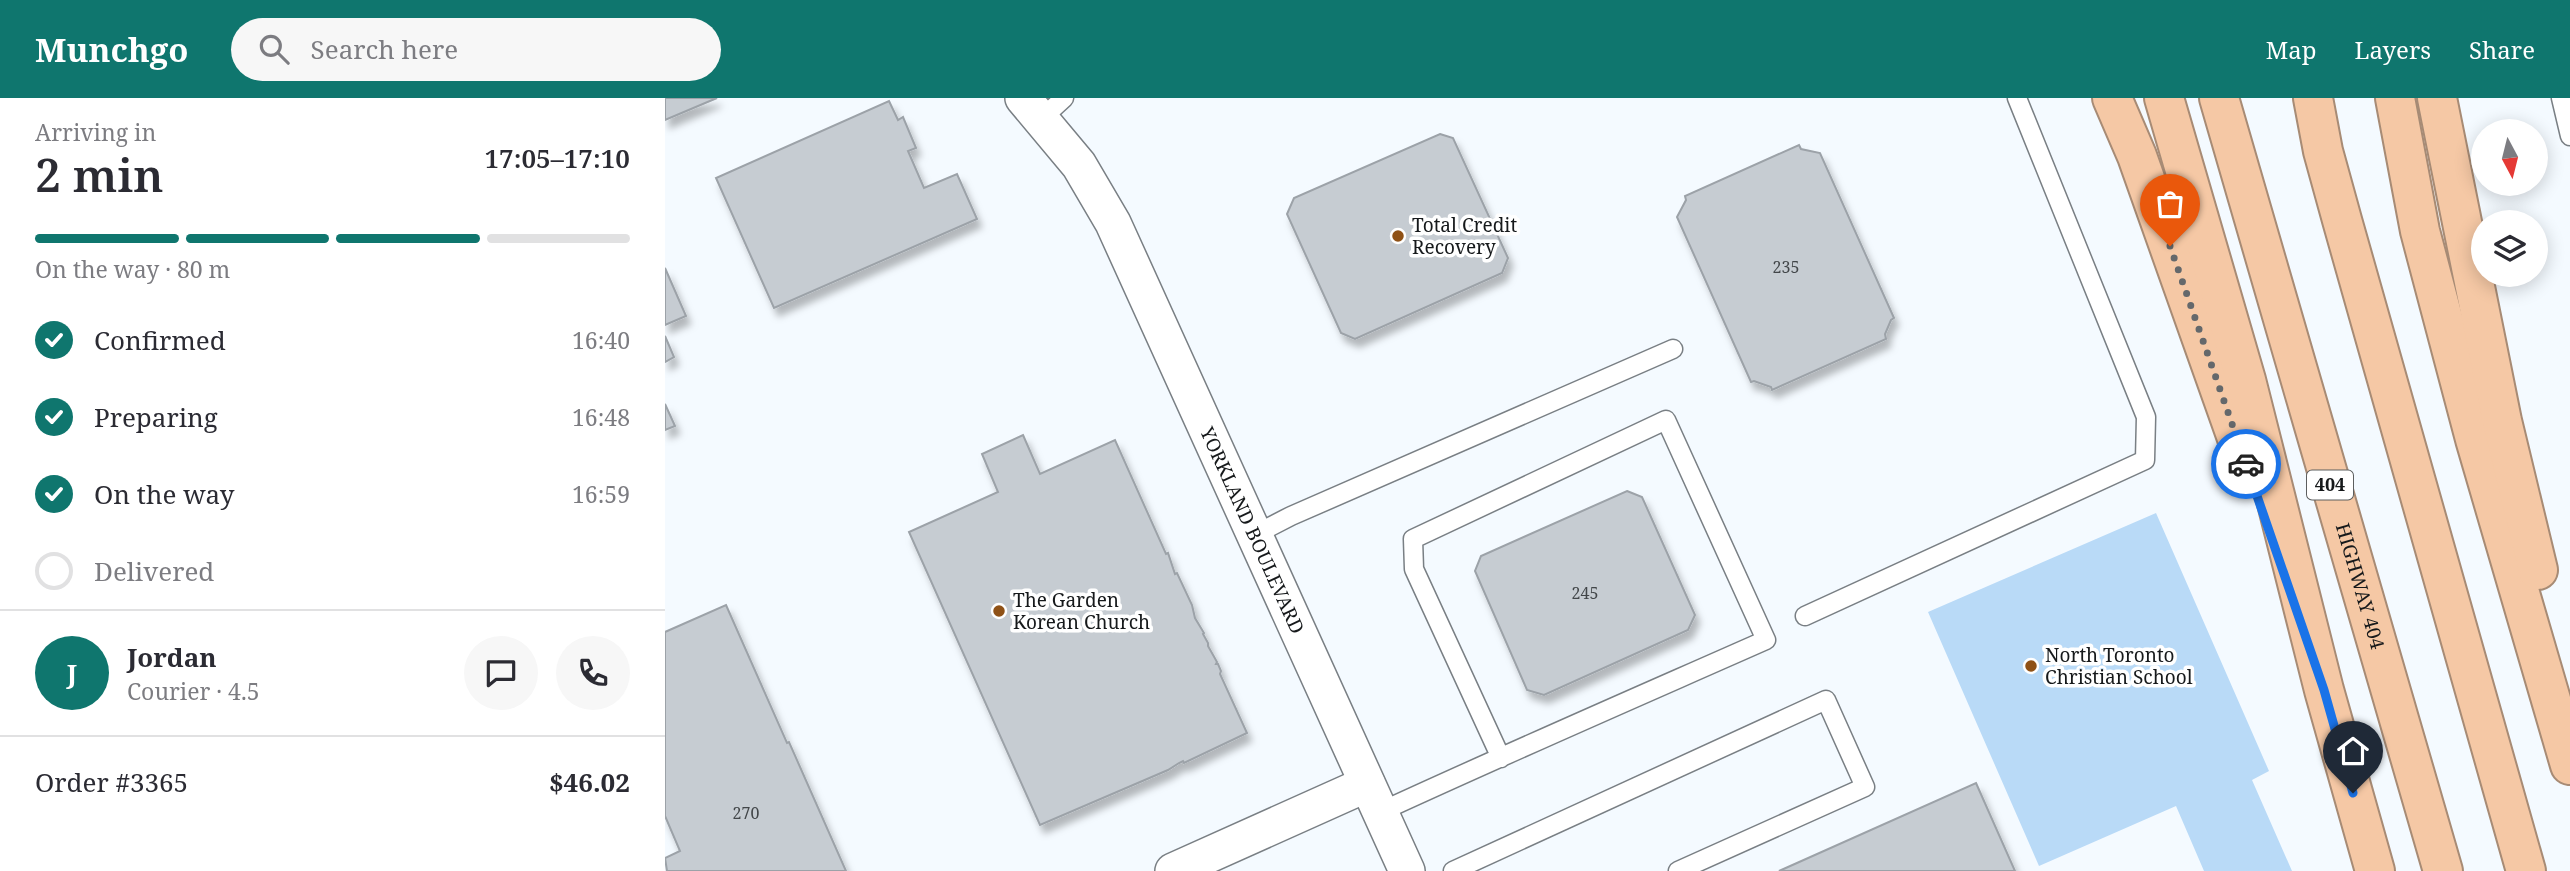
<!DOCTYPE html>
<meta charset="utf-8">
<style>
body{margin:0;font-family:"Noto Serif",serif;background:#f7f7f7;color:#2b2b33;height:100vh;display:flex;flex-direction:column;font-size:26px;white-space:nowrap}
*{box-sizing:border-box;margin:0}
p{font-size:23px;color:#7c7c81}
.icon{flex:none;width:38px;height:38px;fill:none;stroke:currentColor;stroke-width:2;stroke-linecap:round;stroke-linejoin:round}
.map{position:relative;flex:1;overflow:hidden}
.sheet{display:flex;flex-direction:column;background:#fff;width:665px}
.sheet>*{flex:none}
.needle{width:46px;rotate:173deg}
.buttons{position:absolute;left:1806px;top:21px;display:grid;gap:14px}
.buttons a{display:grid;place-items:center;width:77px;height:77px;border-radius:50%;background:#fff;box-shadow:0 4px 18px #0003;font-size:35px}
.pin{position:absolute;display:grid;place-items:center;width:60px;height:60px;color:#fff;margin:-72px -30px;border-radius:50% 50% 50% 0;rotate:-45deg;box-shadow:0 0 7px #0007}
.pin .icon{rotate:45deg}
.courier{position:absolute;display:grid;place-items:center;width:70px;height:70px;margin:-35px;border:5px solid #1a73e8;border-radius:50%;background:#fff;color:#222;box-shadow:0 2px 9px #0007}
.overview em{font-style:normal;font-weight:600}
.overview div{display:flex;flex-direction:column-reverse}
.overview{display:flex;align-items:center;justify-content:space-between;height:119px;padding:0 35px}
h1{font-size:46px;font-weight:600;line-height:52px}
.bar{display:grid;grid-template-columns:repeat(4,1fr);gap:10px 7px;align-content:center;height:84px;padding:0 35px}
.bar i{height:9px;border-radius:5px;background:#e1e1e2}
.bar .on{background:#0f766e}
.bar p{grid-column:span 4}
.line{display:flex;align-items:center;gap:18px;padding:0 35px;border-top:2px solid #e1e1e2}
.line div{flex:1}
.round{display:grid;place-items:center;flex:none;width:74px;height:74px;border-radius:37px;background:#f7f7f7}
ol{padding:0 35px;list-style:none}
li{display:flex;align-items:center;gap:21px;height:77px}
li p{margin-inline-start:auto}
li .icon{padding:7px;border-radius:50%;background:#0f766e;color:#fff;stroke-width:4}
li:last-child{color:#7c7c81}
li i{width:38px;height:38px;border:4px solid #e1e1e2;border-radius:50%}
header{display:flex;align-items:center;gap:42px;box-sizing:border-box;height:98px;padding:0 35px;background:#0f766e;color:#fff}
header strong{font-size:33px}
nav{display:flex;gap:38px;margin-inline-start:auto;font-size:24px}
.search{width:490px;height:63px;background:#f7f7f7;display:flex;align-items:center;gap:18px;box-sizing:border-box;padding:0 24px;border-radius:38px;color:#7c7c81;font-size:26px}
main{display:flex;flex:1;min-height:0}
.map>svg:first-child{display:block}
.green{fill:#b9daf7}
.building{fill:#c6ccd2;stroke:#9ca2a8;stroke-width:2;filter:url(#shadow)}
.lines{fill:none;stroke-linecap:round;stroke-linejoin:round}
.service-casing{stroke:#797f84;stroke-width:21}
.minor-casing{stroke:#797f84;stroke-width:38}
.motorway-casing{stroke:#a78b75;stroke-width:42}
.service{stroke:#fff;stroke-width:18}
.minor{stroke:#fff;stroke-width:35}
.motorway{stroke:#f5c8a5;stroke-width:38}
.done{stroke:#64686b;stroke-width:7;stroke-dasharray:0 12.6}
.route{stroke:#1a73e8;stroke-width:9}
.poi-dot{fill:#8f5116;stroke:#fff;stroke-width:2.5}
.labels{text-anchor:middle;stroke-width:7;stroke-linejoin:round;paint-order:stroke}
.number-label{font-size:16px;fill:#424649}
.shield{fill:#fff;stroke:#5c5e5f;stroke-width:2}
.shield-label{font-size:18px;font-weight:bold;fill:#16191b}
.poi-label{font-size:19px;fill:#16191b;stroke:#fff;text-anchor:start}
.street-label{font-size:19px;fill:#16191b;stroke:#fff}
</style>
<header>
<strong>Munchgo</strong>
<div class="search"><svg class="icon" aria-label="search" viewBox="0 0 24 24"><circle cx="10" cy="10" r="6"/><path d="M15 15l6 6"/></svg>Search here</div>
<nav><a>Map</a><a>Layers</a><a>Share</a></nav>
</header>
<main>
<section class="sheet">
<div class="overview"><div><h1>2 min</h1><p>Arriving in</p></div><em>17:05–17:10</em></div>
<div class="bar"><i class="on"></i><i class="on"></i><i class="on"></i><i></i><p>On the way · 80 m</p></div>
<ol>
<li><svg class="icon" aria-label="check" viewBox="0 0 24 24"><path d="M5 12l5 5 9-10"/></svg>Confirmed<p>16:40</p></li>
<li><svg class="icon" aria-label="check" viewBox="0 0 24 24"><path d="M5 12l5 5 9-10"/></svg>Preparing<p>16:48</p></li>
<li><svg class="icon" aria-label="check" viewBox="0 0 24 24"><path d="M5 12l5 5 9-10"/></svg>On the way<p>16:59</p></li>
<li><i></i>Delivered</li>
</ol>
<div class="line" style="height:126px"><b class="round" style="background:#0f766e;color:#fff">J</b><div><b>Jordan</b><p>Courier · 4.5</p></div><a class="round"><svg class="icon" aria-label="chat" viewBox="0 0 24 24"><path d="M4 5h16v11H9l-5 4z"/></svg></a><a class="round"><svg class="icon" aria-label="phone" viewBox="0 0 24 24"><path d="M5 4h4l2 5-3 2q2 4 5 5l2-3 5 2v4C11 20 4 13 5 4z"/></svg></a></div>
<div class="line" style="height:91px"><div>Order #3365</div><b>$46.02</b></div>
</section>
<div class="map">
<svg width="1905" height="773" viewBox="0 0 1905 773">
<defs>
<filter id="shadow"><feDropShadow dx="4.5" dy="8" stdDeviation="3.5" flood-color="#0004"/></filter>
</defs>
<rect width="100%" height="100%" fill="#f4faff"/>
<polygon class="green" points="1491,415 1604,673 1587,682 1627,773 1539,773 1511,708 1374,768 1263,514"/>
<g class="building">
<polygon points="0,0 52,0 0,22"/>
<polygon points="224,3 233,22 238,19 251,50 243,53 259,90 292,76 312,121 109,210 51,80"/>
<polygon points="775,36 788,40 843,160 837,175 690,241 676,235 622,116 629,100"/>
<polygon points="1134,47 1136,51 1155,55 1229,220 1226,222 1220,236 1221,241 1107,292 1106,289 1089,283 1086,284 1012,119 1021,102 1020,98"/>
<polygon points="0,170 21,218 0,227"/>
<polygon points="0,238 9,259 0,264"/>
<polygon points="0,306 10,328 0,332"/>
<polygon points="358,337 375,376 450,342 501,456 503,455 510,476 512,475 527,507 530,520 539,535 538,536 543,545 543,548 552,564 551,566 553,566 556,573 555,576 582,635 519,665 518,663 514,665 503,672 375,727 244,434 333,394 317,356"/>
<polygon points="962,393 977,399 1030,517 1023,532 879,597 862,592 810,473 816,458"/>
<polygon points="61,507 122,645 124,644 181,773 2,773 0,760 15,753 0,718 0,534"/>
<polygon points="1311,685 1350,773 1114,773"/>
</g>
<g class="lines">
<defs>
<g id="service">
<polyline points="1896,0 1905,38"/>
<polyline points="375,22 399,0"/>
<polyline points="589,437 626,418 1008,251"/>
<polyline points="1140,518 1480,362 1481,319 1352,0"/>
<path d="M715,714C843,655 972,599 1101,542L1001,322L748,441L749,471L836,660"/>
<polyline points="788,773 1161,602 1200,689 1013,773"/>
</g>
<g id="minor">
<path id="s1" d="M358,0L414,67L448,125L742,773"/>
<polyline points="508,773 702,686"/>
</g>
<g id="motorway">
<polyline points="1447,0 1472,58 1573,343"/>
<polyline points="1499,0 1581,282 1659,592 1710,773"/>
<path id="s2" d="M1554,0L1778,773"/>
<polyline points="1648,0 1658,53 1677,122 1861,773"/>
<polyline points="1730,0 1755,133 1810,341 1905,667"/>
<polyline points="1772,0 1837,323 1873,472"/>
</g>
</defs>
<use href="#service" class="service-casing"/>
<use href="#minor" class="minor-casing"/>
<use href="#motorway" class="motorway-casing"/>
<use href="#service" class="service"/>
<use href="#minor" class="minor"/>
<use href="#motorway" class="motorway"/>
</g>
<g class="lines">
<polyline class="done" points="1505,148 1581,366"/>
<polyline class="route" points="1581,366 1659,592 1688,695"/>
</g>
<g class="poi-dot">
<circle cx="733" cy="138" r="7"/>
<circle cx="334" cy="513" r="7"/>
<circle cx="1366" cy="568" r="7"/>
</g>
<g class="labels">
<g class="number-label">
<text x="1121" y="175">235</text>
<text x="920" y="501">245</text>
<text x="81" y="721">270</text>
</g>
<rect class="shield" x="1642" y="372.5" width="46" height="29" rx="5"/>
<g class="shield-label">
<text x="1665" y="393">404</text>
</g>
<g class="poi-label">
<text x="747" y="134">Total Credit<tspan x="747" dy="22">Recovery</tspan></text>
<text x="348" y="509">The Garden<tspan x="348" dy="22">Korean Church</tspan></text>
<text x="1380" y="564">North Toronto<tspan x="1380" dy="22">Christian School</tspan></text>
</g>
<g class="street-label">
<text dy="7" stroke="none"><textPath href="#s1" startOffset="492">YORKLAND BOULEVARD</textPath></text>
<text dy="7" stroke="none"><textPath href="#s2" startOffset="508">HIGHWAY 404</textPath></text>
</g>
</g>
</svg>
<div class="buttons">
<a><svg class="needle" viewBox="-14 -14 28 28"><path d="M0-13l5 13h-10z" fill="#e53935"/><path d="M0 13l5-13h-10z" fill="#7c7c81"/></svg></a>
<a><svg class="icon" aria-label="layers" viewBox="0 0 24 24"><path d="M12 4l9 5-9 5-9-5zM3 14l9 5 9-5"/></svg></a>
</div>
<div class="pin" style="left:1505px;top:148px;background:#ea580c"><svg class="icon" aria-label="bag" viewBox="0 0 24 24"><path d="M5 8h14l-1 12H6zM9 8a3 3 0 0 1 6 0"/></svg></div>
<div class="pin" style="left:1688px;top:695px;background:#1f2937"><svg class="icon" aria-label="home" viewBox="0 0 24 24"><path d="M3 11l9-7 9 7M6 9v11h12V9"/></svg></div>
<div class="courier" style="left:1581px;top:366px"><svg class="icon" aria-label="car" viewBox="0 0 24 24"><path d="M5 17H2v-5l4-1 3-4h7l3 4 3 1v5h-3M9 17h6M6 11h13"/><circle cx="7" cy="17" r="2"/><circle cx="17" cy="17" r="2"/></svg></div>
</div>
</main>
